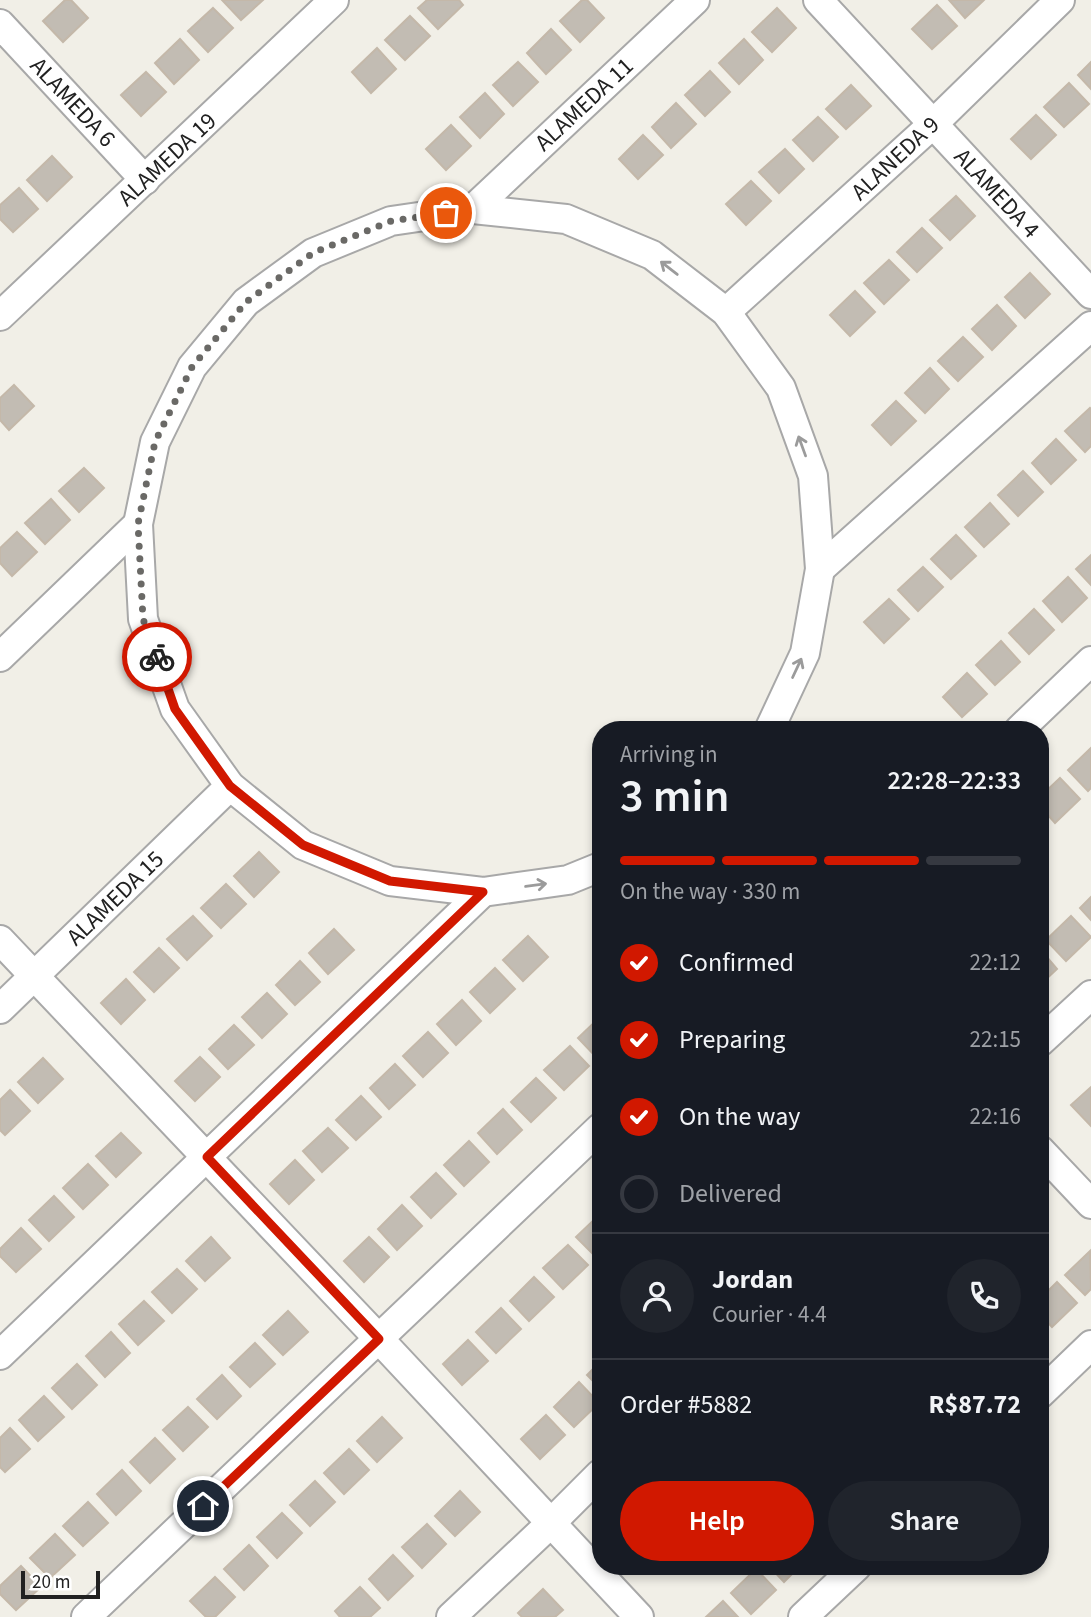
<!DOCTYPE html>
<meta charset="utf-8">
<style>
body{margin:0;font-family:"Source Sans 3",sans-serif;background:#20242c;color:#f1f3f6;height:100vh;display:flex;flex-direction:column;font-size:26px;white-space:nowrap}
*{box-sizing:border-box;margin:0}
p{font-size:23px;color:#9ea1a6}
.icon{flex:none;width:38px;height:38px;fill:none;stroke:currentColor;stroke-width:2;stroke-linecap:round;stroke-linejoin:round}
.map{position:relative;flex:1;overflow:hidden}
.sheet{position:absolute;left:592px;top:721px;width:457px;height:854px;display:flex;flex-direction:column;background:#171b24;border-radius:28px;box-shadow:0 4px 10px #0003}
.sheet>*{flex:none}
.scale{position:absolute;left:21px;bottom:18px;width:79px;box-sizing:border-box;padding-left:7px;border:4px solid #212121;border-top:0;font-size:19px;line-height:24px;white-space:nowrap;color:#212121;-webkit-text-stroke:5px #fff;paint-order:stroke}
.pin{position:absolute;display:grid;place-items:center;width:60px;height:60px;color:#fff;margin:-30px;border:4px solid #fff;border-radius:50%;box-shadow:0 2px 7px #0007}
.courier{position:absolute;display:grid;place-items:center;width:70px;height:70px;margin:-35px;border:5px solid #d11800;border-radius:50%;background:#fff;color:#222;box-shadow:0 2px 9px #0007}
.head em{font-style:normal;font-weight:600}
.head div{display:flex;flex-direction:column-reverse}
.head{display:flex;align-items:center;justify-content:space-between;height:119px;padding:0 28px}
h1{font-size:46px;font-weight:600;line-height:52px}
.bar{display:grid;grid-template-columns:repeat(4,1fr);gap:10px 7px;align-content:center;height:84px;padding:0 28px}
.bar i{height:9px;border-radius:5px;background:#363941}
.bar .active{background:#d11800}
.bar p{grid-column:span 4}
.line{display:flex;align-items:center;gap:18px;padding:0 28px;border-top:2px solid #363941}
.line div{flex:1}
.round{display:grid;place-items:center;flex:none;width:74px;height:74px;border-radius:37px;background:#20242c}
ol{padding:0 28px;list-style:none}
li{display:flex;align-items:center;gap:21px;height:77px}
li p{margin-inline-start:auto}
li .icon{padding:7px;border-radius:50%;background:#d11800;color:#fff;stroke-width:4}
li:last-child{color:#9ea1a6}
li i{width:38px;height:38px;border:4px solid #363941;border-radius:50%}
.action{display:flex;gap:14px;margin-top:auto;padding:14px 28px}
.action a{flex:1;height:80px;border-radius:42px;background:#d11800;color:#fff;font-size:28px;font-weight:600;line-height:80px;text-align:center}
.action a+a{background:#20242c;color:#f1f3f6}
.map>svg:first-child{display:block}
.building{fill:#c2bcb3;stroke:#c4b8a9;stroke-width:2}
.lines{fill:none;stroke-linecap:round;stroke-linejoin:round}
.street-casing{stroke:#a8a8a8;stroke-width:32}
.street{stroke:#fff;stroke-width:28}
.oneway{stroke:#9b9b9b}
.done{stroke:#6a6966;stroke-width:7;stroke-dasharray:0 12.6}
.route{stroke:#d11800;stroke-width:9}
.labels{text-anchor:middle;stroke-width:5;stroke-linejoin:round;paint-order:stroke}
.street-label{font-size:24px;fill:#212121;stroke:#fff}
</style>
<div class="map">
<svg width="1091" height="1617" viewBox="0 0 1091 1617">
<rect width="100%" height="100%" fill="#f1efe7"/>
<g class="building">
<polygon points="65,0 71,0 88,18 63,42 43,21"/>
<polygon points="222,0 263,0 241,20"/>
<polygon points="427,0 459,0 463,5 438,29 418,8"/>
<polygon points="582,0 587,0 604,18 580,42 560,21"/>
<polygon points="949,0 984,0 965,18"/>
<polygon points="937,5 957,26 932,49 912,29"/>
<polygon points="213,8 233,28 208,52 188,31"/>
<polygon points="777,8 796,28 772,52 752,32"/>
<polygon points="410,16 430,36 405,60 385,40"/>
<polygon points="551,29 571,50 546,74 527,53"/>
<polygon points="180,39 199,60 174,84 155,63"/>
<polygon points="744,39 763,60 739,84 719,63"/>
<polygon points="377,48 396,69 371,93 352,72"/>
<polygon points="518,62 538,82 513,106 493,85"/>
<polygon points="1091,62 1091,89 1078,75"/>
<polygon points="710,71 730,92 705,116 685,95"/>
<polygon points="146,72 166,92 141,116 121,95"/>
<polygon points="1069,83 1089,104 1064,127 1044,107"/>
<polygon points="851,85 871,106 846,129 826,109"/>
<polygon points="485,93 504,114 480,138 460,117"/>
<polygon points="676,103 696,124 671,148 652,127"/>
<polygon points="1036,115 1056,135 1031,159 1011,139"/>
<polygon points="818,117 838,137 813,161 793,140"/>
<polygon points="451,125 471,146 446,170 426,149"/>
<polygon points="643,135 663,155 638,179 619,159"/>
<polygon points="785,149 804,169 779,193 759,172"/>
<polygon points="52,156 72,177 47,201 27,180"/>
<polygon points="751,181 771,201 746,225 726,204"/>
<polygon points="19,188 38,209 13,232 0,219 0,205"/>
<polygon points="956,196 975,216 950,240 930,220"/>
<polygon points="922,228 942,248 917,272 897,252"/>
<polygon points="889,260 909,280 884,304 864,283"/>
<polygon points="1030,273 1050,294 1025,318 1005,297"/>
<polygon points="855,291 875,312 850,336 830,315"/>
<polygon points="997,305 1016,326 992,350 972,329"/>
<polygon points="963,337 983,357 958,381 938,361"/>
<polygon points="930,368 949,389 925,413 905,393"/>
<polygon points="14,385 34,406 9,430 0,420 0,398"/>
<polygon points="896,401 916,421 891,445 872,425"/>
<polygon points="1090,408 1091,409 1091,446 1085,452 1065,431"/>
<polygon points="1056,439 1076,460 1051,484 1032,463"/>
<polygon points="84,468 104,488 79,512 59,491"/>
<polygon points="1023,471 1043,492 1018,516 998,495"/>
<polygon points="51,499 70,520 45,544 25,523"/>
<polygon points="990,503 1009,524 984,547 965,527"/>
<polygon points="17,532 37,552 12,576 0,563 0,548"/>
<polygon points="956,535 976,556 951,579 931,559"/>
<polygon points="1091,555 1091,585 1076,569"/>
<polygon points="923,567 943,587 918,611 898,590"/>
<polygon points="1068,577 1087,598 1062,622 1043,601"/>
<polygon points="889,599 909,619 884,643 864,622"/>
<polygon points="1034,609 1054,630 1029,654 1009,633"/>
<polygon points="1001,641 1020,662 995,685 976,665"/>
<polygon points="967,673 987,694 962,717 943,697"/>
<polygon points="1091,748 1091,788 1088,791 1068,770"/>
<polygon points="1060,778 1080,799 1055,823 1040,806 1040,797"/>
<polygon points="259,852 279,872 254,897 234,876"/>
<polygon points="226,884 246,904 221,928 201,908"/>
<polygon points="1091,897 1091,920 1080,908"/>
<polygon points="193,916 212,936 187,960 167,939"/>
<polygon points="1071,916 1091,937 1066,961 1046,940"/>
<polygon points="334,929 354,950 328,974 309,953"/>
<polygon points="528,936 548,957 523,981 503,960"/>
<polygon points="159,948 179,968 154,992 134,972"/>
<polygon points="1040,949 1057,969 1040,985"/>
<polygon points="300,961 320,982 295,1005 276,985"/>
<polygon points="495,968 515,989 490,1013 470,992"/>
<polygon points="126,979 145,1000 121,1024 101,1003"/>
<polygon points="267,993 287,1014 262,1038 242,1017"/>
<polygon points="462,1000 481,1021 456,1045 437,1024"/>
<polygon points="600,1017 600,1056 597,1058 578,1038"/>
<polygon points="234,1025 254,1045 228,1069 209,1049"/>
<polygon points="428,1032 448,1053 423,1077 403,1056"/>
<polygon points="570,1046 589,1066 564,1090 544,1070"/>
<polygon points="200,1057 220,1077 195,1101 175,1081"/>
<polygon points="43,1058 63,1079 38,1103 18,1082"/>
<polygon points="395,1064 415,1085 389,1109 370,1088"/>
<polygon points="536,1078 556,1098 531,1122 511,1102"/>
<polygon points="1091,1087 1091,1126 1071,1105"/>
<polygon points="10,1090 30,1111 5,1135 0,1130 0,1100"/>
<polygon points="361,1096 381,1117 356,1140 336,1120"/>
<polygon points="503,1109 522,1130 497,1154 478,1133"/>
<polygon points="328,1128 348,1148 322,1172 303,1151"/>
<polygon points="121,1133 141,1153 116,1177 96,1156"/>
<polygon points="469,1141 489,1162 464,1186 444,1165"/>
<polygon points="295,1160 314,1180 289,1204 270,1184"/>
<polygon points="88,1164 108,1185 83,1209 63,1188"/>
<polygon points="436,1173 456,1194 431,1218 411,1197"/>
<polygon points="54,1196 74,1217 49,1241 29,1220"/>
<polygon points="402,1205 422,1226 397,1250 378,1229"/>
<polygon points="600,1214 600,1253 596,1257 576,1237"/>
<polygon points="21,1228 41,1249 16,1272 0,1256 0,1249"/>
<polygon points="211,1237 230,1258 205,1281 186,1261"/>
<polygon points="369,1237 389,1257 364,1282 344,1261"/>
<polygon points="568,1245 588,1265 563,1289 543,1268"/>
<polygon points="1090,1251 1091,1289 1085,1295 1065,1275"/>
<polygon points="177,1269 197,1289 172,1313 152,1292"/>
<polygon points="534,1277 554,1297 529,1321 510,1301"/>
<polygon points="1057,1282 1077,1303 1052,1327 1040,1314 1040,1299"/>
<polygon points="144,1301 164,1321 138,1345 119,1324"/>
<polygon points="501,1308 521,1329 496,1353 476,1332"/>
<polygon points="288,1311 308,1332 283,1355 263,1335"/>
<polygon points="111,1332 130,1353 105,1377 86,1356"/>
<polygon points="468,1340 488,1361 462,1385 443,1364"/>
<polygon points="255,1343 275,1364 250,1387 230,1367"/>
<polygon points="600,1362 600,1388 587,1375"/>
<polygon points="77,1364 97,1385 72,1409 52,1388"/>
<polygon points="222,1375 241,1396 217,1419 197,1399"/>
<polygon points="579,1382 599,1403 574,1427 554,1407"/>
<polygon points="44,1396 64,1417 38,1441 19,1420"/>
<polygon points="188,1407 208,1427 183,1451 163,1430"/>
<polygon points="546,1415 565,1435 540,1459 521,1439"/>
<polygon points="382,1417 402,1438 377,1462 357,1441"/>
<polygon points="10,1428 30,1449 5,1472 0,1467 0,1438"/>
<polygon points="155,1438 175,1459 150,1483 130,1462"/>
<polygon points="349,1449 369,1470 344,1494 324,1473"/>
<polygon points="122,1470 141,1491 116,1515 97,1494"/>
<polygon points="315,1481 335,1502 310,1526 290,1505"/>
<polygon points="460,1491 480,1512 455,1536 435,1516"/>
<polygon points="88,1502 108,1523 83,1546 63,1526"/>
<polygon points="282,1513 302,1533 277,1558 257,1537"/>
<polygon points="427,1524 446,1544 422,1568 402,1547"/>
<polygon points="55,1534 75,1555 50,1578 30,1558"/>
<polygon points="249,1545 268,1566 244,1590 224,1569"/>
<polygon points="393,1555 413,1576 388,1600 369,1579"/>
<polygon points="21,1566 41,1587 16,1610 0,1594 0,1586"/>
<polygon points="769,1566 800,1566 784,1582"/>
<polygon points="756,1569 776,1590 751,1614 731,1593"/>
<polygon points="215,1577 235,1597 215,1617 206,1617 190,1601"/>
<polygon points="360,1587 380,1608 370,1617 340,1617 335,1611"/>
<polygon points="543,1589 563,1610 555,1617 522,1617 518,1613"/>
<polygon points="723,1601 738,1617 706,1617"/>
</g>
<g class="lines">
<defs>
<g id="street">
<polyline points="818,0 1091,294"/>
<polyline points="0,24 145,180"/>
<polyline points="473,209 695,0"/>
<polyline points="726,312 933,124 1060,0"/>
<polyline points="0,316 334,0"/>
<polyline points="820,569 1091,326"/>
<polyline points="0,657 138,524"/>
<polyline points="1019,730 1091,661"/>
<polyline points="600,867 568,880 483,892 390,881 303,845 230,786 175,709 143,619 138,524 155,442 192,367 246,302 313,253 391,221 473,209 566,219 652,255 726,312 781,388 813,476 820,569 805,653 769,730"/>
<polyline points="0,940 379,1339 639,1617"/>
<polyline points="0,1009 230,786"/>
<polyline points="1040,1042 1091,995"/>
<polyline points="1040,1150 1091,1204"/>
<polyline points="0,1355 483,892"/>
<polyline points="1040,1394 1091,1345"/>
<polyline points="86,1617 600,1128"/>
<polyline points="451,1617 551,1523 600,1474"/>
<polyline points="803,1617 857,1566"/>
</g>
</defs>
<use href="#street" class="street-casing"/>
<use href="#street" class="street"/>
</g>
<defs><path id="oneway-shaft" d="M-6 0H5M1.5-3L5.5 0L1.5 3" fill="none" stroke-width="1.6" stroke-linecap="round" stroke-linejoin="round" transform="scale(1.75)"/></defs>
<g class="oneway">
<use href="#oneway-shaft" transform="translate(669 268) rotate(-142)"/>
<use href="#oneway-shaft" transform="translate(802 446) rotate(-110)"/>
<use href="#oneway-shaft" transform="translate(797 668) rotate(-65)"/>
<use href="#oneway-shaft" transform="translate(536 885) rotate(-8)"/>
</g>
<g class="lines">
<polyline class="done" points="157,657 143,619 138,524 155,442 192,367 246,302 313,253 391,221 446,213"/>
<polyline class="route" points="157,657 175,709 230,786 303,845 390,881 483,892 207,1157 379,1339 203,1506"/>
</g>
<g class="labels">
<g class="street-label">
<text transform="translate(73 102) rotate(47)" y="8">ALAMEDA 6</text>
<text transform="translate(584 104) rotate(-43)" y="8">ALAMEDA 11</text>
<text transform="translate(895 158) rotate(-43)" y="8">ALANEDA 9</text>
<text transform="translate(167 159) rotate(-43)" y="8">ALAMEDA 19</text>
<text transform="translate(997 193) rotate(47)" y="8">ALAMEDA 4</text>
<text transform="translate(115 898) rotate(-44)" y="8">ALAMEDA 15</text>
</g>
</g>
</svg>
<div class="scale">20 m</div>
<div class="pin" style="left:446px;top:213px;background:#ea580c"><svg class="icon" aria-label="bag" viewBox="0 0 24 24"><path d="M5 8h14l-1 12H6zM9 8a3 3 0 0 1 6 0"/></svg></div>
<div class="pin" style="left:203px;top:1506px;background:#1f2937"><svg class="icon" aria-label="home" viewBox="0 0 24 24"><path d="M3 11l9-7 9 7M6 9v11h12V9"/></svg></div>
<div class="courier" style="left:157px;top:657px"><svg class="icon" aria-label="bike" viewBox="0 0 24 24"><circle cx="6" cy="16" r="4"/><circle cx="18" cy="16" r="4"/><path d="M6 16l4-8h5l3 8M10 8l3 8H6M13 5h3"/></svg></div>
<section class="sheet">
<div class="head"><div><h1>3 min</h1><p>Arriving in</p></div><em>22:28–22:33</em></div>
<div class="bar"><i class="active"></i><i class="active"></i><i class="active"></i><i></i><p>On the way · 330 m</p></div>
<ol>
<li><svg class="icon" aria-label="check" viewBox="0 0 24 24"><path d="M5 12l5 5 9-10"/></svg>Confirmed<p>22:12</p></li>
<li><svg class="icon" aria-label="check" viewBox="0 0 24 24"><path d="M5 12l5 5 9-10"/></svg>Preparing<p>22:15</p></li>
<li><svg class="icon" aria-label="check" viewBox="0 0 24 24"><path d="M5 12l5 5 9-10"/></svg>On the way<p>22:16</p></li>
<li><i></i>Delivered</li>
</ol>
<div class="line" style="height:126px"><a class="round"><svg class="icon" aria-label="person" viewBox="0 0 24 24"><circle cx="12" cy="8" r="4"/><path d="M4 21q1-7 8-7t8 7"/></svg></a><div><b>Jordan</b><p>Courier · 4.4</p></div><a class="round"><svg class="icon" aria-label="phone" viewBox="0 0 24 24"><path d="M5 4h4l2 5-3 2q2 4 5 5l2-3 5 2v4C11 20 4 13 5 4z"/></svg></a></div>
<div class="line" style="height:91px"><div>Order #5882</div><b>R$87.72</b></div>
<div class="action"><a>Help</a><a>Share</a></div>
</section>
</div>
